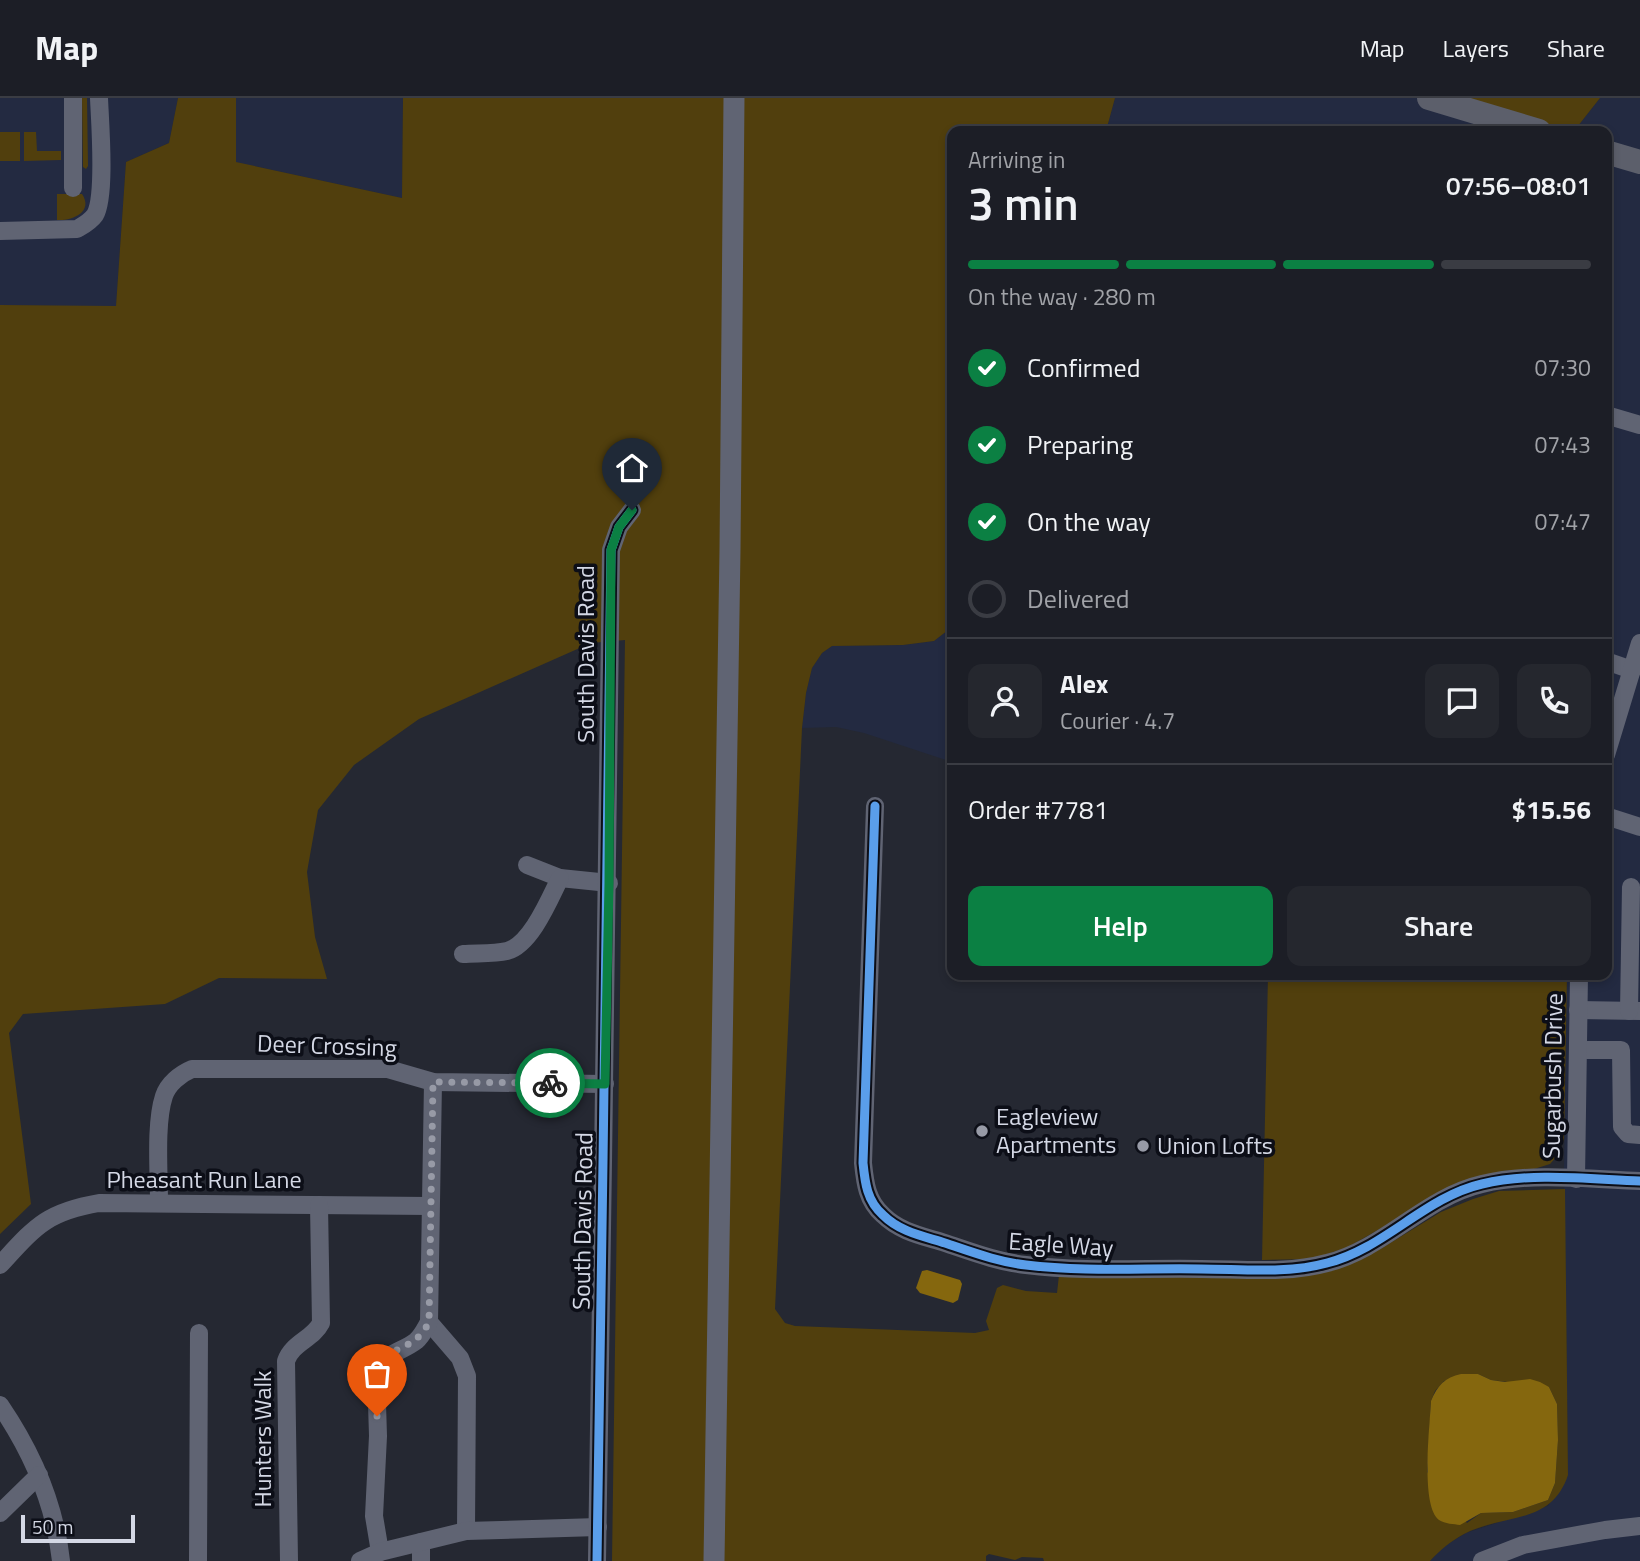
<!DOCTYPE html>
<meta charset="utf-8">
<style>
body{margin:0;font-family:"Titillium Web",sans-serif;background:#25272e;color:#f1f3f6;height:100vh;display:flex;flex-direction:column;font-size:26px;white-space:nowrap}
*{box-sizing:border-box;margin:0}
p{font-size:23px;color:#a0a2a7}
.icon{flex:none;width:38px;height:38px;fill:none;stroke:currentColor;stroke-width:2;stroke-linecap:round;stroke-linejoin:round}
.map{position:relative;flex:1;overflow:hidden}
.panel{position:absolute;left:947px;top:28px;width:665px;height:854px;display:flex;flex-direction:column;background:#1c1e26;border-radius:14px;box-shadow:0 4px 10px #0003,0 0 0 2px #3a3c43}
.panel>*{flex:none}
.scale{position:absolute;left:21px;bottom:18px;width:114px;box-sizing:border-box;padding-left:7px;border:4px solid #d4d8e5;border-top:0;font-size:19px;line-height:24px;white-space:nowrap;color:#d4d8e5;-webkit-text-stroke:5px #0c0e17;paint-order:stroke}
.pin{position:absolute;display:grid;place-items:center;width:60px;height:60px;color:#fff;margin:-72px -30px;border-radius:50% 50% 50% 0;rotate:-45deg;box-shadow:0 0 7px #0007}
.pin .icon{rotate:45deg}
.courier{position:absolute;display:grid;place-items:center;width:70px;height:70px;margin:-35px;border:5px solid #0b8043;border-radius:50%;background:#fff;color:#222;box-shadow:0 2px 9px #0007}
.summary em{font-style:normal;font-weight:600}
.summary div{display:flex;flex-direction:column-reverse}
.summary{display:flex;align-items:center;justify-content:space-between;height:119px;padding:0 21px}
h1{font-size:46px;font-weight:600;line-height:52px}
.bar{display:grid;grid-template-columns:repeat(4,1fr);gap:10px 7px;align-content:center;height:84px;padding:0 21px}
.bar i{height:9px;border-radius:5px;background:#3a3c43}
.bar .on{background:#0b8043}
.bar p{grid-column:span 4}
.line{display:flex;align-items:center;gap:18px;padding:0 21px;border-top:2px solid #3a3c43}
.line div{flex:1}
.round{display:grid;place-items:center;flex:none;width:74px;height:74px;border-radius:14px;background:#25272e}
ol{padding:0 21px;list-style:none}
li{display:flex;align-items:center;gap:21px;height:77px}
li p{margin-inline-start:auto}
li .icon{padding:7px;border-radius:50%;background:#0b8043;color:#fff;stroke-width:4}
li:last-child{color:#a0a2a7}
li i{width:38px;height:38px;border:4px solid #3a3c43;border-radius:50%}
.cta{display:flex;gap:14px;margin-top:auto;padding:14px 21px}
.cta a{flex:1;height:80px;border-radius:14px;background:#0b8043;color:#fff;font-size:28px;font-weight:600;line-height:80px;text-align:center}
.cta a+a{background:#25272e;color:#f1f3f6}
header{display:flex;align-items:center;gap:42px;box-sizing:border-box;height:98px;padding:0 35px;background:#1c1e26;border-bottom:2px solid #3a3c43}
header strong{font-size:33px}
nav{display:flex;gap:38px;margin-inline-start:auto;font-size:24px}
.map>svg:first-child{display:block}
.built{fill:#232a41}
.green{fill:#513f0d;fill-rule:evenodd}
.water{fill:#85670e}
.lines{fill:none;stroke-linecap:round;stroke-linejoin:round}
.minor{stroke:#606473;stroke-width:18}
.major{stroke:#606473;stroke-width:21}
.highway{stroke:#5c5f6b;stroke-width:24}
.cycleway-casing{stroke:#0c0e17;stroke-width:13}
.cycleway{stroke:#5a9eea;stroke-width:9}
.done{stroke:#979aa6;stroke-width:7;stroke-dasharray:0 12.6}
.route{stroke:#0b8043;stroke-width:9}
.poi-dot{fill:#979aa6;stroke:#0c0e17;stroke-width:2.5}
.labels{text-anchor:middle;stroke-width:7;stroke-linejoin:round;paint-order:stroke}
.street-label{font-size:24px;fill:#d4d8e5;stroke:#0c0e17}
.poi-label{font-size:24px;fill:#d4d8e5;stroke:#0c0e17;text-anchor:start}
</style>
<header>
<strong>Map</strong>
<nav><a>Map</a><a>Layers</a><a>Share</a></nav>
</header>
<div class="map">
<svg width="1640" height="1463" viewBox="0 0 1640 1463">
<rect width="100%" height="100%" fill="#252832"/>
<g class="built">
<polygon points="0,0 178,0 169,45 126,64 116,209 0,207"/>
<polygon points="236,0 403,0 402,100 235,64"/>
<polygon points="1115,0 1442,0 1550,33 1106,33"/>
<polygon points="1600,0 1640,0 1640,1463 1430,1463 1443,1449 1466,1435 1548,1408 1568,1377 1564,1070 1567,877 1606,877 1606,33 1574,33"/>
<polygon points="952,529 952,664 864,635 836,629 802,630 806,595 812,570 822,555 832,548 903,547 934,543"/>
</g>
<g class="green">
<polygon points="82,0 87,0 88,68 86,71 83,69"/>
<polygon points="178,0 236,0 236,64 402,100 403,0 730,0 711,1463 612,1463 625,542 591,545 419,621 354,667 318,712 307,774 315,839 327,881 219,880 165,906 23,916 9,935 31,1106 0,1136 0,207 116,208 126,64 169,45"/>
<path d="M739,0H1115L1106,33H952V529L934,543L903,547L832,548L822,555L812,570L806,595L802,630L775,1211L785,1225L795,1228L975,1235L989,1232L986,1223L997,1190L1003,1187L1026,1193L1057,1195L1059,1177L1294,1178L1382,1150L1441,1114L1473,1101L1499,1093L1565,1091L1568,1377C1551,1428 1504,1415 1464,1436C1451,1443 1440,1452 1430,1463H1044L1043,1460L1022,1459L1015,1462L989,1456L986,1458V1463H718ZM1478,1276L1491,1282L1549,1289L1557,1306L1558,1342L1555,1385L1548,1402L1513,1414L1481,1415L1467,1425L1427,1374L1431,1303L1435,1293L1444,1283Z"/>
<polygon points="1442,0 1600,0 1574,33 1550,33"/>
<rect x="0" y="34" width="20" height="29"/>
<polygon points="24,34 36,34 37,53 61,53 61,62 24,63"/>
<path d="M57,96H82C94,114 72,123 57,122Z"/>
<polygon points="1268,877 1567,877 1564,1041 1558,1057 1550,1066 1534,1071 1502,1073 1392,1124 1348,1149 1313,1161 1262,1162"/>
</g>
<g class="water">
<polygon points="927,1172 960,1182 962,1186 958,1202 953,1205 920,1195 916,1190 922,1173"/>
<path d="M1461,1276H1478L1491,1282L1505,1284L1530,1281L1540,1284L1549,1289L1557,1306L1558,1342L1555,1385L1548,1402L1513,1414L1481,1415L1460,1427C1454,1426 1445,1426 1439,1422C1420,1408 1430,1327 1431,1303C1437,1288 1445,1279 1461,1276Z"/>
</g>
<g class="lines">
<g class="minor">
<polyline points="73,0 73,90"/>
<path d="M0,133L77,131C84,127 90,124 95,117C106,98 100,25 99,0"/>
<polyline points="1606,317 1640,327"/>
<polyline points="1606,563 1632,572"/>
<polyline points="1606,657 1640,545"/>
<path d="M875,708L863,1065C865,1085 867,1103 883,1117C900,1134 923,1138 945,1145C972,1154 998,1164 1026,1167C1084,1174 1143,1170 1201,1171C1242,1171 1287,1176 1327,1165C1384,1151 1425,1099 1482,1086C1532,1074 1589,1081 1640,1083"/>
<polyline points="1606,718 1640,729"/>
<polyline points="527,767 560,780 609,785"/>
<path d="M463,856C477,855 494,856 507,853C531,847 550,800 560,780"/>
<polyline points="1578,912 1640,913"/>
<polyline points="1629,913 1631,789"/>
<polyline points="1578,952 1621,952 1622,1029 1628,1036 1640,1037"/>
<polyline points="433,984 429,1224 460,1260 467,1278 466,1433"/>
<polyline points="1576,1081 1579,877"/>
<path d="M159,1104C159,1074 155,1025 164,998C168,986 180,976 192,971H388L433,984L605,986"/>
<path d="M0,1167C35,1129 46,1114 99,1105L430,1108"/>
<path d="M0,1307C32,1354 55,1406 61,1463"/>
<polyline points="0,1415 39,1377"/>
<polyline points="421,1444 421,1463"/>
<path d="M380,1454L374,1418L378,1338L376,1273C384,1255 402,1254 416,1243C422,1238 425,1231 429,1224"/>
<polyline points="198,1463 199,1235"/>
<path d="M289,1463L286,1263C292,1245 313,1241 321,1225L319,1107"/>
<polyline points="360,1463 380,1454 466,1433 598,1429"/>
<path d="M597,1463C601,1126 609,789 611,452L619,429L632,412"/>
<polyline points="1482,1463 1523,1447 1605,1432 1640,1428"/>
</g>
<polyline class="major" points="714,1463 730,452 734,0"/>
<g class="highway">
<polyline points="1429,0 1539,33"/>
<polyline points="1606,54 1640,64"/>
</g>
<defs>
<g id="cycleway">
<path d="M875,708L863,1065C865,1085 867,1103 883,1117C900,1134 923,1138 945,1145C972,1154 998,1164 1026,1167C1084,1174 1143,1170 1201,1171C1242,1171 1287,1176 1327,1165C1384,1151 1425,1099 1482,1086C1532,1074 1589,1081 1640,1083"/>
<path d="M597,1463C601,1126 609,789 611,452L619,429L632,412"/>
</g>
</defs>
<use href="#cycleway" class="cycleway-casing"/>
<use href="#cycleway" class="cycleway"/>
</g>
<g class="lines">
<path class="done" d="M377,1318V1269C391,1246 414,1254 429,1224L433,984L550,985"/>
<polyline class="route" points="550,985 605,986 609,785 611,452 619,429 632,412"/>
</g>
<g class="poi-dot">
<circle cx="982" cy="1033" r="7"/>
<circle cx="1143" cy="1048" r="7"/>
</g>
<g class="labels">
<g class="street-label">
<text transform="translate(586 556) rotate(-90)" y="8">South Davis Road</text>
<text transform="translate(327 948) rotate(2)" y="8">Deer Crossing</text>
<text transform="translate(1553 978) rotate(-89)" y="8">Sugarbush Drive</text>
<text x="204" y="1090">Pheasant Run Lane</text>
<text transform="translate(583 1123) rotate(-89)" y="8">South Davis Road</text>
<text transform="translate(1061 1147) rotate(4)" y="8">Eagle Way</text>
<text transform="translate(263 1341) rotate(-90)" y="8">Hunters Walk</text>
</g>
<g class="poi-label">
<text x="996" y="1027">Eagleview<tspan x="996" dy="28">Apartments</tspan></text>
<text x="1157" y="1056">Union Lofts</text>
</g>
</g>
</svg>
<div class="scale">50 m</div>
<div class="pin" style="left:377px;top:1318px;background:#ea580c"><svg class="icon" aria-label="bag" viewBox="0 0 24 24"><path d="M5 8h14l-1 12H6zM9 8a3 3 0 0 1 6 0"/></svg></div>
<div class="pin" style="left:632px;top:412px;background:#1f2937"><svg class="icon" aria-label="home" viewBox="0 0 24 24"><path d="M3 11l9-7 9 7M6 9v11h12V9"/></svg></div>
<div class="courier" style="left:550px;top:985px"><svg class="icon" aria-label="bike" viewBox="0 0 24 24"><circle cx="6" cy="16" r="4"/><circle cx="18" cy="16" r="4"/><path d="M6 16l4-8h5l3 8M10 8l3 8H6M13 5h3"/></svg></div>
<section class="panel">
<div class="summary"><div><h1>3 min</h1><p>Arriving in</p></div><em>07:56–08:01</em></div>
<div class="bar"><i class="on"></i><i class="on"></i><i class="on"></i><i></i><p>On the way · 280 m</p></div>
<ol>
<li><svg class="icon" aria-label="check" viewBox="0 0 24 24"><path d="M5 12l5 5 9-10"/></svg>Confirmed<p>07:30</p></li>
<li><svg class="icon" aria-label="check" viewBox="0 0 24 24"><path d="M5 12l5 5 9-10"/></svg>Preparing<p>07:43</p></li>
<li><svg class="icon" aria-label="check" viewBox="0 0 24 24"><path d="M5 12l5 5 9-10"/></svg>On the way<p>07:47</p></li>
<li><i></i>Delivered</li>
</ol>
<div class="line" style="height:126px"><a class="round"><svg class="icon" aria-label="person" viewBox="0 0 24 24"><circle cx="12" cy="8" r="4"/><path d="M4 21q1-7 8-7t8 7"/></svg></a><div><b>Alex</b><p>Courier · 4.7</p></div><a class="round"><svg class="icon" aria-label="chat" viewBox="0 0 24 24"><path d="M4 5h16v11H9l-5 4z"/></svg></a><a class="round"><svg class="icon" aria-label="phone" viewBox="0 0 24 24"><path d="M5 4h4l2 5-3 2q2 4 5 5l2-3 5 2v4C11 20 4 13 5 4z"/></svg></a></div>
<div class="line" style="height:91px"><div>Order #7781</div><b>$15.56</b></div>
<div class="cta"><a>Help</a><a>Share</a></div>
</section>
</div>
